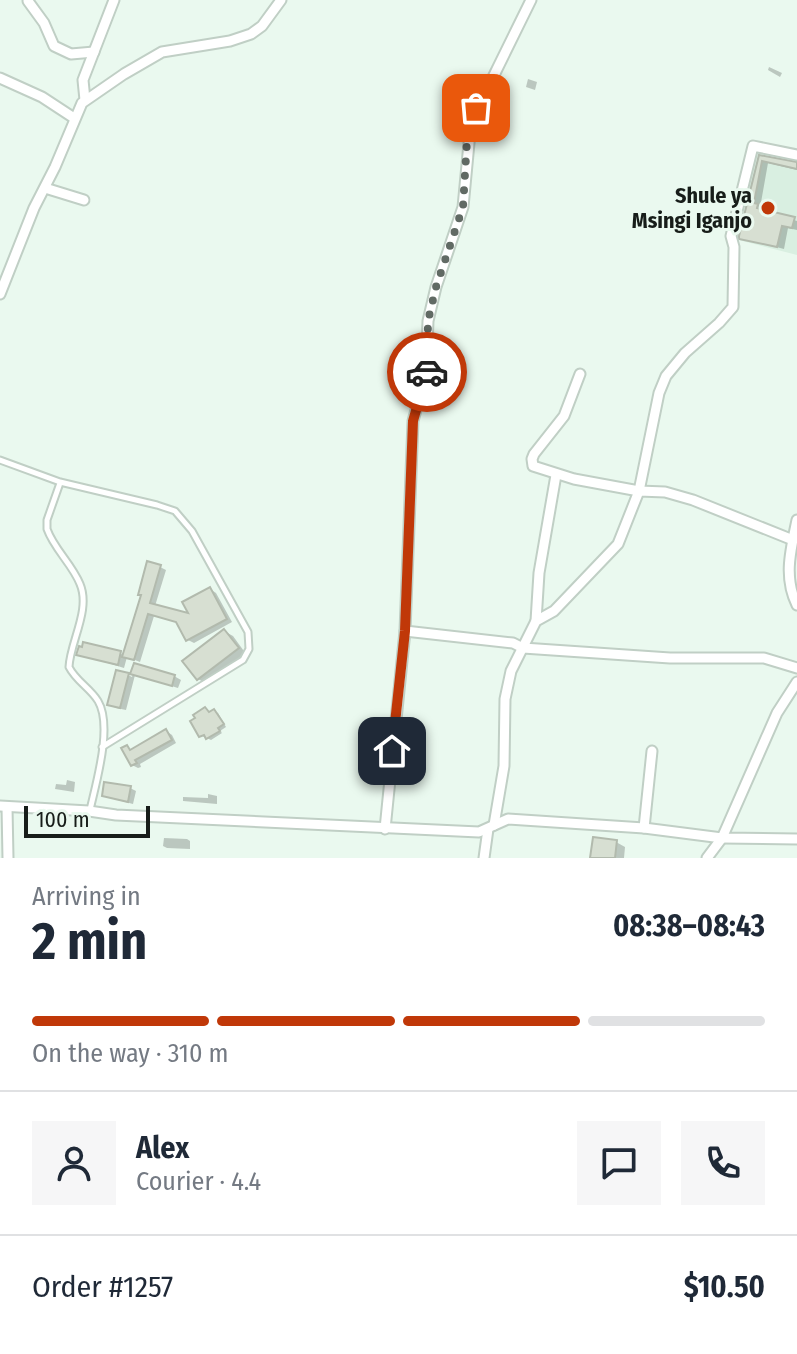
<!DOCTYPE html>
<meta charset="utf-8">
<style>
body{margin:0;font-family:"Fira Sans Condensed",sans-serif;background:#f6f6f7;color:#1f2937;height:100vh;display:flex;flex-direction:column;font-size:30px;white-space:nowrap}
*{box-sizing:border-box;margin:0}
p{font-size:26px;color:#747a83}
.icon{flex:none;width:44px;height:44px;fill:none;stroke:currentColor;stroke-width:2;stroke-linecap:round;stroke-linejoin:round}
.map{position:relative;height:858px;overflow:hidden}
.sheet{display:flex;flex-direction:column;background:#fff;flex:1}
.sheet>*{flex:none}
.scale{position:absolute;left:24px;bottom:20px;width:126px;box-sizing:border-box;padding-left:8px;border:4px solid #171d19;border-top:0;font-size:22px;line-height:28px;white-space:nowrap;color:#171d19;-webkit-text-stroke:6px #eaf9ef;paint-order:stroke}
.pin{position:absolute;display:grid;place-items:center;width:68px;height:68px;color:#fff;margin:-34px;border-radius:16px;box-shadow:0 4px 12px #0006}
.courier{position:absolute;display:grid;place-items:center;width:80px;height:80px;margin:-40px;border:6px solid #c03808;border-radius:50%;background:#fff;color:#222;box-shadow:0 2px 10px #0007}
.head em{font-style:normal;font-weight:700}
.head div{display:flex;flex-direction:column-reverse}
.head{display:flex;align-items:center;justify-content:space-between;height:136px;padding:0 32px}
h1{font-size:52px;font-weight:700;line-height:60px}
.bar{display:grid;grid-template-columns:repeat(4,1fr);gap:12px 8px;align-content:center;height:96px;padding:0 32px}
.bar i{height:10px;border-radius:6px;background:#e0e1e3}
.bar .on{background:#c03808}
.bar p{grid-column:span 4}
.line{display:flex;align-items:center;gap:20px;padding:0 32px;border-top:2px solid #e0e1e3}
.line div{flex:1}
.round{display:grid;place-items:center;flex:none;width:84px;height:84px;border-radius:0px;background:#f6f6f7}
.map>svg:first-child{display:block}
.built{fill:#d9efe1}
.shadow{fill:#0003}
.building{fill:#d7dfd2;stroke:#b2baad;stroke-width:2}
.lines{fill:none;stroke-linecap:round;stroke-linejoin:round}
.lane-casing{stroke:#c0cfc5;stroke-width:9}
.street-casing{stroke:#c0cfc5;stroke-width:13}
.lane{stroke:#fff;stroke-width:5}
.street{stroke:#fff;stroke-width:9}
.done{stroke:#616a64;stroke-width:8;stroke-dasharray:0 14.4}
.route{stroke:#c03808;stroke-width:10}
.poi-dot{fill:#c03808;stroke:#eaf9ef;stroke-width:3}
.labels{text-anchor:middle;stroke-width:6;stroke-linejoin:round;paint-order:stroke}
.poi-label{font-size:22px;font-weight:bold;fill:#171d19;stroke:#eaf9ef;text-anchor:end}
</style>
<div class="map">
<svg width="797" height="858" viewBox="0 0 797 858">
<rect width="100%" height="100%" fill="#eaf9ef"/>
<polygon class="built" points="753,141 797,151 797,255 727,237"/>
<g class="shadow">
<polygon points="769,67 782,73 780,77 768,70"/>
<polygon points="528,79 537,82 535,90 526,87"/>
<polygon points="760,157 797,164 797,170 768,163 760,208 797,221 797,230 788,228 784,249 742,238"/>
<polygon points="160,567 166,570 155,606 192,616 210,589 216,593 232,622 194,643 188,640 179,623 154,616 140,662 127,657 124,668 79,654 120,653 124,656"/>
<polygon points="224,631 233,636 246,654 207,684 198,679"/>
<polygon points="135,665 174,676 181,680 178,688 135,675 126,710 116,708 109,704 128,675 132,677"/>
<polygon points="205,709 211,714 214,711 218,713 226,727 220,731 222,733 211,740 200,735"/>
<polygon points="166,731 172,735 176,743 140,764 141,767 138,768 132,765 127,747 132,750"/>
<polygon points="67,780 75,782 74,792 55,789 56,784 66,785"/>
<polygon points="130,788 136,791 133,804 110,798"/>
<polygon points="208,794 217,796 217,804 183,801 183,797 208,798"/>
<polygon points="164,838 187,839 190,841 190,849 167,848 163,846"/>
<polygon points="616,842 625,847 624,858 592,858"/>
</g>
<g class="building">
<polygon points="759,155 797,162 797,169 762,161 754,203 758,204 757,208 795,217 792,228 782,226 777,247 739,239 739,236"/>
<polygon points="147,561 161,565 150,603 188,613 182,602 210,587 227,619 186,641 176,622 148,614 134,660 122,657 141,595 138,595"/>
<polygon points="224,629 239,648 197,680 182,661"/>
<polygon points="83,642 121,651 118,665 76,655 79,646 82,647"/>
<polygon points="134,663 175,675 172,686 130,674"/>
<polygon points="116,670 129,673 120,708 107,705"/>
<polygon points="205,707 209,712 214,709 224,724 218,728 220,731 206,739 204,735 199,737 190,721 195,718 193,715"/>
<polygon points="166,729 172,740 135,760 137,763 131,766 121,748 127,745 130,750"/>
<polygon points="104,782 131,786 128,802 102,796"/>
<polygon points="593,837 617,840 615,858 590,858"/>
</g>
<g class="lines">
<defs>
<g id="lane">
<polyline points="0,460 60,482 157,505 175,511 192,531 248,632 249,649 243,660 102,747"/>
<path d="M60,483L47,520V529C54,549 72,564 80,584C91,610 70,642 69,667C76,681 90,688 98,701C113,726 96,783 90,810"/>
</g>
<g id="street">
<polyline points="28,1 44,23 54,46 71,54 94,52"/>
<polyline points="0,78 42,97 74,118"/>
<polyline points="85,100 83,80 114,0"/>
<polyline points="45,188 84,200"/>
<polyline points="0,294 34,208 55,167 82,103 124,74 162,52 230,41 251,34 262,26 281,0"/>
<polyline points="580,374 564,416 534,454 532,459 533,466 574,479 639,491 659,393 666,376 685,353 719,323 733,307 734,247 731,236 753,146 797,155"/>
<path d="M797,520C791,549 783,577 797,605"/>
<polyline points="536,621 539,573 556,475"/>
<polyline points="405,631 513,643 523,648 670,658 764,658 797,668"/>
<polyline points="0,806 89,811 116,815 479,832 508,819 644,828 722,838 797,839"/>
<polyline points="7,807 8,858"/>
<polyline points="494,825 504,766 505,699 511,671 536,621 554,611 618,544 639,491 665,492 693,500 793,540"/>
<polyline points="644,828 652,751"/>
<polyline points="385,829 405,631 413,421 426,373 428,321 436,287 463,207 471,122 531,0"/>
<polyline points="484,858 488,829"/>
<polyline points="707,858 722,838 777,713 797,682"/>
</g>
</defs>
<use href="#lane" class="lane-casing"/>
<use href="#street" class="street-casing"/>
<use href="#lane" class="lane"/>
<use href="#street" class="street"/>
</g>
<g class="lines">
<polyline class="done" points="427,372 428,321 436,287 463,207 467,140 476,108"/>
<polyline class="route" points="392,751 405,631 413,421 427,372"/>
</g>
<circle class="poi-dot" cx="768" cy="208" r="8"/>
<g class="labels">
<g class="poi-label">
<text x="752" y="203">Shule ya<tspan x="752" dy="25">Msingi Iganjo</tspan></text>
</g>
</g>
</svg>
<div class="scale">100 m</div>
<div class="pin" style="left:476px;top:108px;background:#ea580c"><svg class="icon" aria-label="bag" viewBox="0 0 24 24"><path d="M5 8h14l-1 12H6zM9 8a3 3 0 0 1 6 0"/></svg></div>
<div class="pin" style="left:392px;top:751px;background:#1f2937"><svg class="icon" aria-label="home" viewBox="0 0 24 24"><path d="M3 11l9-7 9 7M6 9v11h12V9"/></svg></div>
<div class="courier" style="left:427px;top:372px"><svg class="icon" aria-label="car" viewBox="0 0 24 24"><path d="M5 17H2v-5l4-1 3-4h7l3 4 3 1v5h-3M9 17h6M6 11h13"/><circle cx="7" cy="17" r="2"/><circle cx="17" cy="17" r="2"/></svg></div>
</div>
<section class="sheet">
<div class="head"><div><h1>2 min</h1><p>Arriving in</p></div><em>08:38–08:43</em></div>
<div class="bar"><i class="on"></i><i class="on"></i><i class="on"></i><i></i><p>On the way · 310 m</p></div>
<div class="line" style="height:144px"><a class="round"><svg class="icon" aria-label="person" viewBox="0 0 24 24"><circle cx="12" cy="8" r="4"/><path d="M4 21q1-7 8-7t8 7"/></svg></a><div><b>Alex</b><p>Courier · 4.4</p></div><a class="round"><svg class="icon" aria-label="chat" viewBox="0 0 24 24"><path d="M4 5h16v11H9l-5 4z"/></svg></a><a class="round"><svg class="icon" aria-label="phone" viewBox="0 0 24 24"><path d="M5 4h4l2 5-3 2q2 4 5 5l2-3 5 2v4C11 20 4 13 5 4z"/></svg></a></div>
<div class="line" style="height:104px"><div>Order #1257</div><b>$10.50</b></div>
</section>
